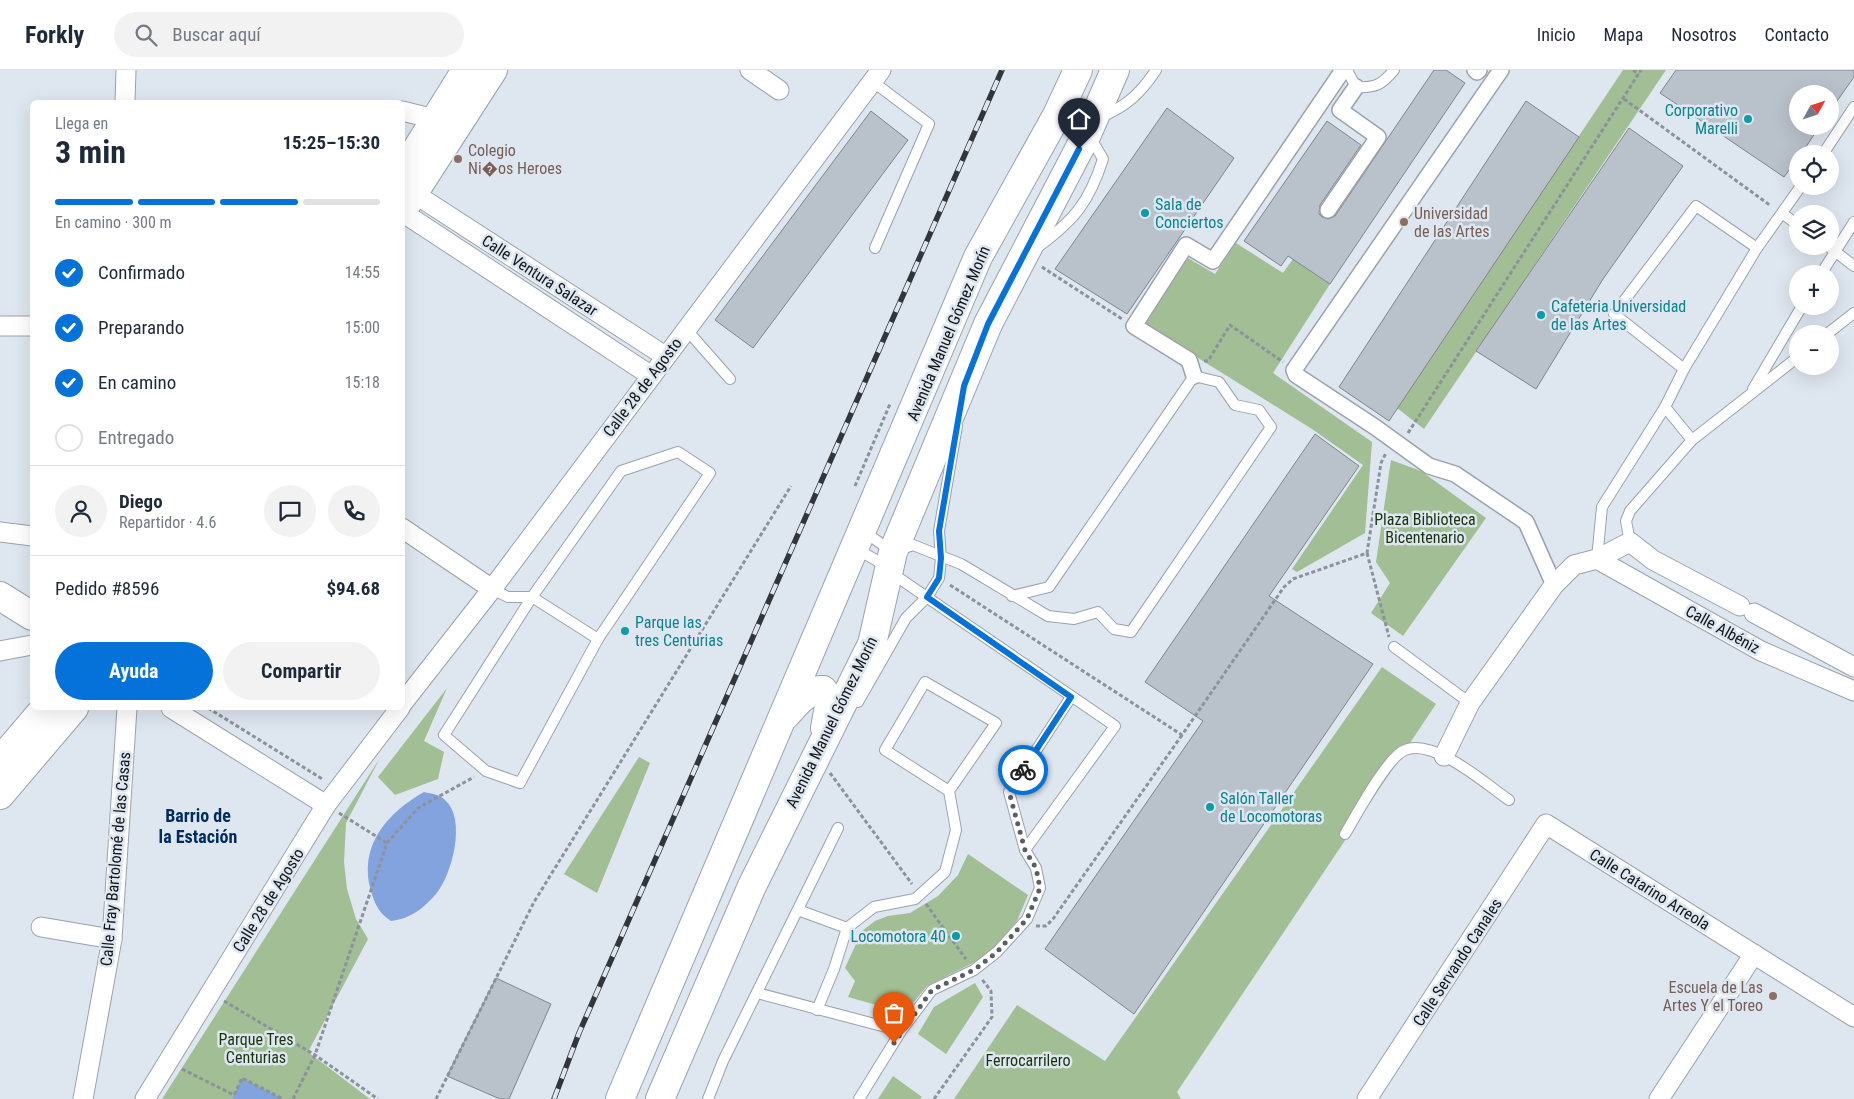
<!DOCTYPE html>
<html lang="es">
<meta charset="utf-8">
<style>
body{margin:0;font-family:"Roboto Condensed",sans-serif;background:#f2f2f3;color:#1f2937;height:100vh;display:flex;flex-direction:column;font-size:19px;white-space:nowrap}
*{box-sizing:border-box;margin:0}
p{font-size:16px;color:#747a83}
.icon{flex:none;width:28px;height:28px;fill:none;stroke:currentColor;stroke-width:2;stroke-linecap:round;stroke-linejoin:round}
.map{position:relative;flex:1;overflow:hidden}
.panel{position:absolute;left:30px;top:30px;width:375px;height:610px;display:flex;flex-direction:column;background:#fff;border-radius:8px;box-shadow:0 5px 20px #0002}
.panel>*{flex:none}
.needle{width:32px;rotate:50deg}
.buttons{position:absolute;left:1789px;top:15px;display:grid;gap:10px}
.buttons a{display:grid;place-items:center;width:50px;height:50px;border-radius:50%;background:#fff;box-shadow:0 5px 20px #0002;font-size:25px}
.pin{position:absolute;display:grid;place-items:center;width:42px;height:42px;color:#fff;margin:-51px -21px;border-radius:50% 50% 50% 0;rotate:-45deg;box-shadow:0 0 5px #0007}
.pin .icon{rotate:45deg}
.courier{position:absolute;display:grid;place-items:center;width:50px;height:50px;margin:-25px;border:4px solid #0572da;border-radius:50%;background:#fff;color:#222;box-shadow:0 1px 6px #0007}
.head em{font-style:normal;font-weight:700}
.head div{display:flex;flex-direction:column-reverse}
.head{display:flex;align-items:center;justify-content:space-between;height:85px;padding:0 25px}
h1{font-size:32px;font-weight:700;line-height:38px}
.bar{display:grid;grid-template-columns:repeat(4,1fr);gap:8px 5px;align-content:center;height:60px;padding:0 25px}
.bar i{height:6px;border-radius:4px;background:#e0e1e3}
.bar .on{background:#0572da}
.bar p{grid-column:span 4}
.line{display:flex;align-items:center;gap:12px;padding:0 25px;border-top:1px solid #e0e1e3}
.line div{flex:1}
.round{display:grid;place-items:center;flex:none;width:52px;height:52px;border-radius:26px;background:#f2f2f3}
ol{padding:0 25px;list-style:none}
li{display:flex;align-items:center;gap:15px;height:55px}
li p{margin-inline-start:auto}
li .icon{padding:5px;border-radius:50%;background:#0572da;color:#fff;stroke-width:4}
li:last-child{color:#747a83}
li i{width:28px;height:28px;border:2px solid #e0e1e3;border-radius:50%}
.primary-button{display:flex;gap:10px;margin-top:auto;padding:10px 25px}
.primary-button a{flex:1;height:58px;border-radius:30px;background:#0572da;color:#fff;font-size:20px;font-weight:700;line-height:58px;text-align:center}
.primary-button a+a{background:#f2f2f3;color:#1f2937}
header{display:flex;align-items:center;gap:30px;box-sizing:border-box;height:70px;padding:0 25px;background:#fff;border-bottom:1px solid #e0e1e3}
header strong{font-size:24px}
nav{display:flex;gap:28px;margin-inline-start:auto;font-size:18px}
.search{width:350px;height:45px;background:#f2f2f3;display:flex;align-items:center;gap:12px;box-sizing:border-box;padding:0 18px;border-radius:28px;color:#747a83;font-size:19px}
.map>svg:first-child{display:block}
.green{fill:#a1be95}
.water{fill:#83a3de}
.building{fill:#b9c1cb;stroke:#7e858e}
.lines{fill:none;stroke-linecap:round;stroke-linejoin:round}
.service-casing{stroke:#9ba2ac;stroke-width:12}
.pedestrian-casing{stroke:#9ba2ac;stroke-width:18}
.minor-casing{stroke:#9ba2ac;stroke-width:21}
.secondary-casing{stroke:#9ba2ac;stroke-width:30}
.primary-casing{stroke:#9ba2ac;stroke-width:30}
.path{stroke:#8c9299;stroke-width:3;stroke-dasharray:4 2.5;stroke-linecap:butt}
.service{stroke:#fff;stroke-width:10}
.pedestrian{stroke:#fff;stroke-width:15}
.minor{stroke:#fff;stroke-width:19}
.secondary{stroke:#fff;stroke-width:28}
.primary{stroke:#fff;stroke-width:28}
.rail-casing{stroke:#32363a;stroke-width:5.5}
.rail{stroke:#dee6f0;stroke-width:4;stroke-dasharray:11;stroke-linecap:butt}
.done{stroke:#595e64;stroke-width:5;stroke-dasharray:0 9}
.route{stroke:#0572da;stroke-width:6}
.culture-dot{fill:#0f9aa8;stroke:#dee6f0;stroke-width:2}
.education-dot{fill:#8d6e63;stroke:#dee6f0;stroke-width:2}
.labels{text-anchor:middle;stroke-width:5;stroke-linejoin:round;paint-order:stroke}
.culture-label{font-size:16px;fill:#0d838f;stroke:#dee6f0;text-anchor:start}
.education-label{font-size:16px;fill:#785e54;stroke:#dee6f0;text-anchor:start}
.street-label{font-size:16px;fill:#121518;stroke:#dee6f0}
.park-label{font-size:16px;fill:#183409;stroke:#dee6f0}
.neighbourhood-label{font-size:18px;font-weight:bold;fill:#002b5d;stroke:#dee6f0}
</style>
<header>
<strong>Forkly</strong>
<div class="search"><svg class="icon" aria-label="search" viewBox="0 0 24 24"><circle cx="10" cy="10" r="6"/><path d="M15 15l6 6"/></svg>Buscar aquí</div>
<nav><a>Inicio</a><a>Mapa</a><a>Nosotros</a><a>Contacto</a></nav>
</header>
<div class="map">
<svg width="1854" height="1029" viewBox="0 0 1854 1029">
<rect width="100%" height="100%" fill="#dee6f0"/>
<g class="green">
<polygon points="1623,0 1666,0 1424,359 1397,338"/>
<polygon points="1328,140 1336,147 1303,196 1330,214 1273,303 1372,372 1365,463 1297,502 1292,499 1363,395 1312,359 1145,255 1188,188 1215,204 1236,173 1283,203"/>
<polygon points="1391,390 1421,401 1486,448 1403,566 1371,543 1390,513 1376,492"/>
<polygon points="1382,597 1436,634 1177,1022 1181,1029 954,1029 1017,935 1105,991"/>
<polygon points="447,618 424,671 444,682 438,709 395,725 378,707"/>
<polygon points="639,687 650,693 597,823 564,804"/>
<polygon points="380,688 346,753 344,792 347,819 356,849 368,869 308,982 370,1029 162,1029"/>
<polygon points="968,784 1028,825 1017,851 985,887 927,916 905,943 848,927 855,911 845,898 862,861 875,851 888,846 910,843 938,826 958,805"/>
<polygon points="975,913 983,927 946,984 918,964 934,937"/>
<polygon points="893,1006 922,1027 920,1029 878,1029"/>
</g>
<g class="water">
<path d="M424,722C432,724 439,724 445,730C467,749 452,805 436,824C424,838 410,849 391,851C379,843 375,835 371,821C358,776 387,743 424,722Z"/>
<polygon points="242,1008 283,1029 232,1029"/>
</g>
<g class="building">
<polygon points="1434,0 1446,0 1465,13 1330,214 1288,186 1281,196 1244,171 1327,51 1361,75 1320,135 1319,144 1322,147 1328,149 1335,146"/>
<polygon points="1676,0 1854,0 1854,7 1830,41 1830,24 1798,24 1798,56 1820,56 1801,84 1798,84 1798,88 1784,107 1660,23"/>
<polygon points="1526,31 1579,67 1389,351 1339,317"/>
<polygon points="1167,38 1234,88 1127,244 1055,199"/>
<polygon points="871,41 908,70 753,278 715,250"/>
<polygon points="1629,58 1683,96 1603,209 1536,319 1476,281"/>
<polygon points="1315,364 1359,396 1269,526 1373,594 1134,944 1045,879 1203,651 1145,612"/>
<polygon points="496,908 551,934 509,1029 500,1029 447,1006"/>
</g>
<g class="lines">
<defs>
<g id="service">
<path d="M1347,0L1356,17C1375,18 1382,15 1394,0"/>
<polyline points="872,11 929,54 875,178"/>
<path d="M1100,47C1126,37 1141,23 1156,0"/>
<polyline points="1823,84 1854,37"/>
<polyline points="1783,144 1798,155"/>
<polyline points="1828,176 1854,196"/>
<path d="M1038,177C1074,150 1089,133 1103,89L1089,65"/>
<polyline points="1821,204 1854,152"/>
<polyline points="686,259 730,309"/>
<polyline points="1827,264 1854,243"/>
<polyline points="1684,299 1614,244 1696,136 1757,178"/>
<polyline points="1753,319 1802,236"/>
<polyline points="1665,337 1692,370"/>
<polygon points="678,382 710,403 598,569 520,713 486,701 444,665 532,527 621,401"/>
<polyline points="863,461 893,482 913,475 961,494 1048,546 1074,549 1098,542 1114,559 1131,562 1271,357 1259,340 1235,335 1219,312 1194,306 1049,517 1012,526"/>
<polyline points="1630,472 1626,451 1630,441 1692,370 1798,287"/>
<polyline points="856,479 876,490 890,502 1115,656 1025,780"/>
<polyline points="1597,489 1602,437 1665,337 1684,299 1757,178 1801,116"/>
<polyline points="492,519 508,527 532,527 598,569"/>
<polyline points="1394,577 1470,633"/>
<polyline points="858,632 906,548 927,527 939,508 941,488 939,461 957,356"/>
<path d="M1345,764C1356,746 1387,687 1405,680C1434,668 1486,714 1509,730"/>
<polyline points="798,840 847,858"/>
<polyline points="757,923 901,961"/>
<polyline points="817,940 834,899 847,858 874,837 915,829 945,802 956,760 949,721 996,653 925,612 885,680 949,721"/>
<polyline points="708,1029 723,991 838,758"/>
<polyline points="859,1029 901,961 932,920 974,900 997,882 1027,849 1040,818 1036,798 1025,780 1009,722 1071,627"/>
</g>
<g id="pedestrian">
<polyline points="1475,0 1477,2 1479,0"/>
<polyline points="1501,0 1294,300 1296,305 1375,357 1429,396 1455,404 1526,452 1554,515"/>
<polyline points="1328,140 1378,67 1340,40 1356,17"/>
<polyline points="1194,306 1189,290 1134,256 1186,175 1213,191 1343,0"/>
</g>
<g id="minor">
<polyline points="750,0 779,20"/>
<polyline points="125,32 126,0"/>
<polyline points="402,41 435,49"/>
<polyline points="415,124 665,286"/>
<polyline points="402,142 650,305"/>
<polyline points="0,256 32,256"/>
<polyline points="402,458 492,519"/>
<polyline points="0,462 32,466"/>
<polyline points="1597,489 1761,581 1854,621"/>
<polyline points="1754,543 1854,597"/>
<polyline points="0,581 32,575"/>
<polyline points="402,634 492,519 881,0"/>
<polyline points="171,638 326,735"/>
<polyline points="1444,686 1470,633 1554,515 1574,495 1597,489 1630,472 1653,490 1740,536"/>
<polyline points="41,857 112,869"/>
<polyline points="83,1029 112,869 127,638"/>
<polyline points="145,1029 326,735 400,638"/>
<polyline points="1367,1029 1546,754 1854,947"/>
<polyline points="1659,1029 1754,884"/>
</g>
<g id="secondary">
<polyline points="402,103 466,0"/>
<polyline points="402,141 493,0"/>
<polyline points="0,526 32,546"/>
<polyline points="0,691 45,638"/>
<polyline points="0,725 74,638"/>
</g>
<g id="primary">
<path d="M786,645C796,634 807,619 823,620L830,631L825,658"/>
<polyline points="620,1029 978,187 1057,45 1078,0"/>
<polyline points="660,1029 752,816 872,574 893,482 988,254 1088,62 1115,0"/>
</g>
</defs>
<use href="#service" class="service-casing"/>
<use href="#pedestrian" class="pedestrian-casing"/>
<use href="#minor" class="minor-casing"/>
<use href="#secondary" class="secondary-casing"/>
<use href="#primary" class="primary-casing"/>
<g class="path">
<polyline points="1633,0 1639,4"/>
<polyline points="1624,29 1771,136"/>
<polyline points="1042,197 1122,249"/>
<polyline points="1204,291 1208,291 1230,255 1283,292"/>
<polyline points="1408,363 1641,0"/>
<polyline points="855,416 890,334"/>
<polyline points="1367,483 1389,567"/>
<polyline points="950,515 1182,665 1284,517 1293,509 1367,483 1381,393 1386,383"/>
<polyline points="208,638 324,710"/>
<polyline points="830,703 912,814"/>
<polyline points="339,743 387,773"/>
<polyline points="926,834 966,889"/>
<polyline points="1036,856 1046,856 1053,849 1182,665"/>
<polyline points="224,931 315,985 378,1029"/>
<polyline points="182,999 234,1025 242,1008 283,1029"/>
<polyline points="293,1029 315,985 387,773 418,738 474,707"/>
<polyline points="436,1029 534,832 791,416"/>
<polyline points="934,1029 992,947 991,921 981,908"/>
</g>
<use href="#service" class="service"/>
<use href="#pedestrian" class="pedestrian"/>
<use href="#minor" class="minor"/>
<use href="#secondary" class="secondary"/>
<use href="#primary" class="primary"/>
<defs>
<polyline id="rail" points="554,1029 579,963 1002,0"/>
</defs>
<use href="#rail" class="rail-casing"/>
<use href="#rail" class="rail"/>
</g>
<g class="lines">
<polyline class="done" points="894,973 932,920 974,900 997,882 1027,849 1040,818 1036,798 1025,780 1009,722 1023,700"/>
<polyline class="route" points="1023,700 1071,627 927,527 939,508 941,488 939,461 964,316 988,254 1079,79"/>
</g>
<g class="culture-dot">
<circle cx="1748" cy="49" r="5"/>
<circle cx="1145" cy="143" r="5"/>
<circle cx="1541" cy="245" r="5"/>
<circle cx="625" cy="561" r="5"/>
<circle cx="1210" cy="737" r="5"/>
<circle cx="956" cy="866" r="5"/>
</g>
<g class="education-dot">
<circle cx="458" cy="89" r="5"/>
<circle cx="1404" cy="152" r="5"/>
<circle cx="1773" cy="926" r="5"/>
</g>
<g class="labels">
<g class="culture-label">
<text x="1738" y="46" text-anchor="end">Corporativo<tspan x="1738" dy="18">Marelli</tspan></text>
<text x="1155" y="140">Sala de<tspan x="1155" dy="18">Conciertos</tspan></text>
<text x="1551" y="242">Cafeteria Universidad<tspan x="1551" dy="18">de las Artes</tspan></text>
<text x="635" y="558">Parque las<tspan x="635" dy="18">tres Centurias</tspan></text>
<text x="1220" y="734">Salón Taller<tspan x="1220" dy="18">de Locomotoras</tspan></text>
<text x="946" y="872" text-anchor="end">Locomotora 40</text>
</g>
<g class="education-label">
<text x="468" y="86">Colegio<tspan x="468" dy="18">Ni�os Heroes</tspan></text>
<text x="1414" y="149">Universidad<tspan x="1414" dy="18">de las Artes</tspan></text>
<text x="1763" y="923" text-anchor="end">Escuela de Las<tspan x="1763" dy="18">Artes Y el Toreo</tspan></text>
</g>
<g class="street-label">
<text transform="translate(540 205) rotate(33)" y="6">Calle Ventura Salazar</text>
<text transform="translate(948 263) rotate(-67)" y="6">Avenida Manuel Gómez Morín</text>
<text transform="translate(642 317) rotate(-53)" y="6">Calle 28 de Agosto</text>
<text transform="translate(1723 559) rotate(29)" y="6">Calle Albéniz</text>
<text transform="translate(831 652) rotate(-64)" y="6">Avenida Manuel Gómez Morín</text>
<text transform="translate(115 789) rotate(-85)" y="6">Calle Fray Bartolomé de las Casas</text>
<text transform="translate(1650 819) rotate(32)" y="6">Calle Catarino Arreola</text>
<text transform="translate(268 830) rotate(-58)" y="6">Calle 28 de Agosto</text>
<text transform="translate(1457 892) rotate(-57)" y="6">Calle Servando Canales</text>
</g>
<g class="park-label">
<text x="1425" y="455">Plaza Biblioteca<tspan x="1425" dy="18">Bicentenario</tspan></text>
<text x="256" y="975">Parque Tres<tspan x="256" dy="18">Centurias</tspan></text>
<text x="1028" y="996">Ferrocarrilero</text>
</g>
<g class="neighbourhood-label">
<text x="198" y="752">Barrio de<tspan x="198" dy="21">la Estación</tspan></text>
</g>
</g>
</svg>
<div class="buttons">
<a><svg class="needle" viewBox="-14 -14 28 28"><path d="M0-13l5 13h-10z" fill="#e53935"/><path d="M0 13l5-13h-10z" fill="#747a83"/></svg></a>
<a><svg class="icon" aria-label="locate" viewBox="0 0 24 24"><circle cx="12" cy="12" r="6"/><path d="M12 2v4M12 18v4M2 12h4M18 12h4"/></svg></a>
<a><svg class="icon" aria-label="layers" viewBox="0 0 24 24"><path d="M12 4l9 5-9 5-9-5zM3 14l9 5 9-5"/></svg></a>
<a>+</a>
<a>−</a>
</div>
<div class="pin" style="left:894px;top:973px;background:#ea580c"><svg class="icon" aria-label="bag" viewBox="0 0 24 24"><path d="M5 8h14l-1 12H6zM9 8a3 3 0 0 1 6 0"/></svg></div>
<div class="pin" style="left:1079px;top:79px;background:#1f2937"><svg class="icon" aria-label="home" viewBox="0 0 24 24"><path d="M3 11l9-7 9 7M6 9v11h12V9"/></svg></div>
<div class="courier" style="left:1023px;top:700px"><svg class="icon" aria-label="bike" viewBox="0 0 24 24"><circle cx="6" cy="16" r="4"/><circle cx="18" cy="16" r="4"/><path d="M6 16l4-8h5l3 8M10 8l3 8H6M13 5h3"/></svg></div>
<section class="panel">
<div class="head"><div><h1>3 min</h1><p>Llega en</p></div><em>15:25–15:30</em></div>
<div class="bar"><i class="on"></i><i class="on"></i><i class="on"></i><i></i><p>En camino · 300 m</p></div>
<ol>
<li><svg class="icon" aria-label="check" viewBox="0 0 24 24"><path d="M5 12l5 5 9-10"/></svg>Confirmado<p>14:55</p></li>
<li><svg class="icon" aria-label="check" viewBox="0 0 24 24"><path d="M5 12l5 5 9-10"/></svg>Preparando<p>15:00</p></li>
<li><svg class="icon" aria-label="check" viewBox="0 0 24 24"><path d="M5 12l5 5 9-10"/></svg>En camino<p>15:18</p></li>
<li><i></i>Entregado</li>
</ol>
<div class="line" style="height:90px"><a class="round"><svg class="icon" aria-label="person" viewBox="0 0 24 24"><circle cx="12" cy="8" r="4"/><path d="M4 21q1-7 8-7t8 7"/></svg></a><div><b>Diego</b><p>Repartidor · 4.6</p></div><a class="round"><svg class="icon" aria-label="chat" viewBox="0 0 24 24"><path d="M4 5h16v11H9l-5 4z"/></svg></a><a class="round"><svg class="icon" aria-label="phone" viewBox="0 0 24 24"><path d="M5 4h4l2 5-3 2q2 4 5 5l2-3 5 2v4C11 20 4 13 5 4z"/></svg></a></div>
<div class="line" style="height:65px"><div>Pedido #8596</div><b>$94.68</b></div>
<div class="primary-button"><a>Ayuda</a><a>Compartir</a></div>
</section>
</div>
